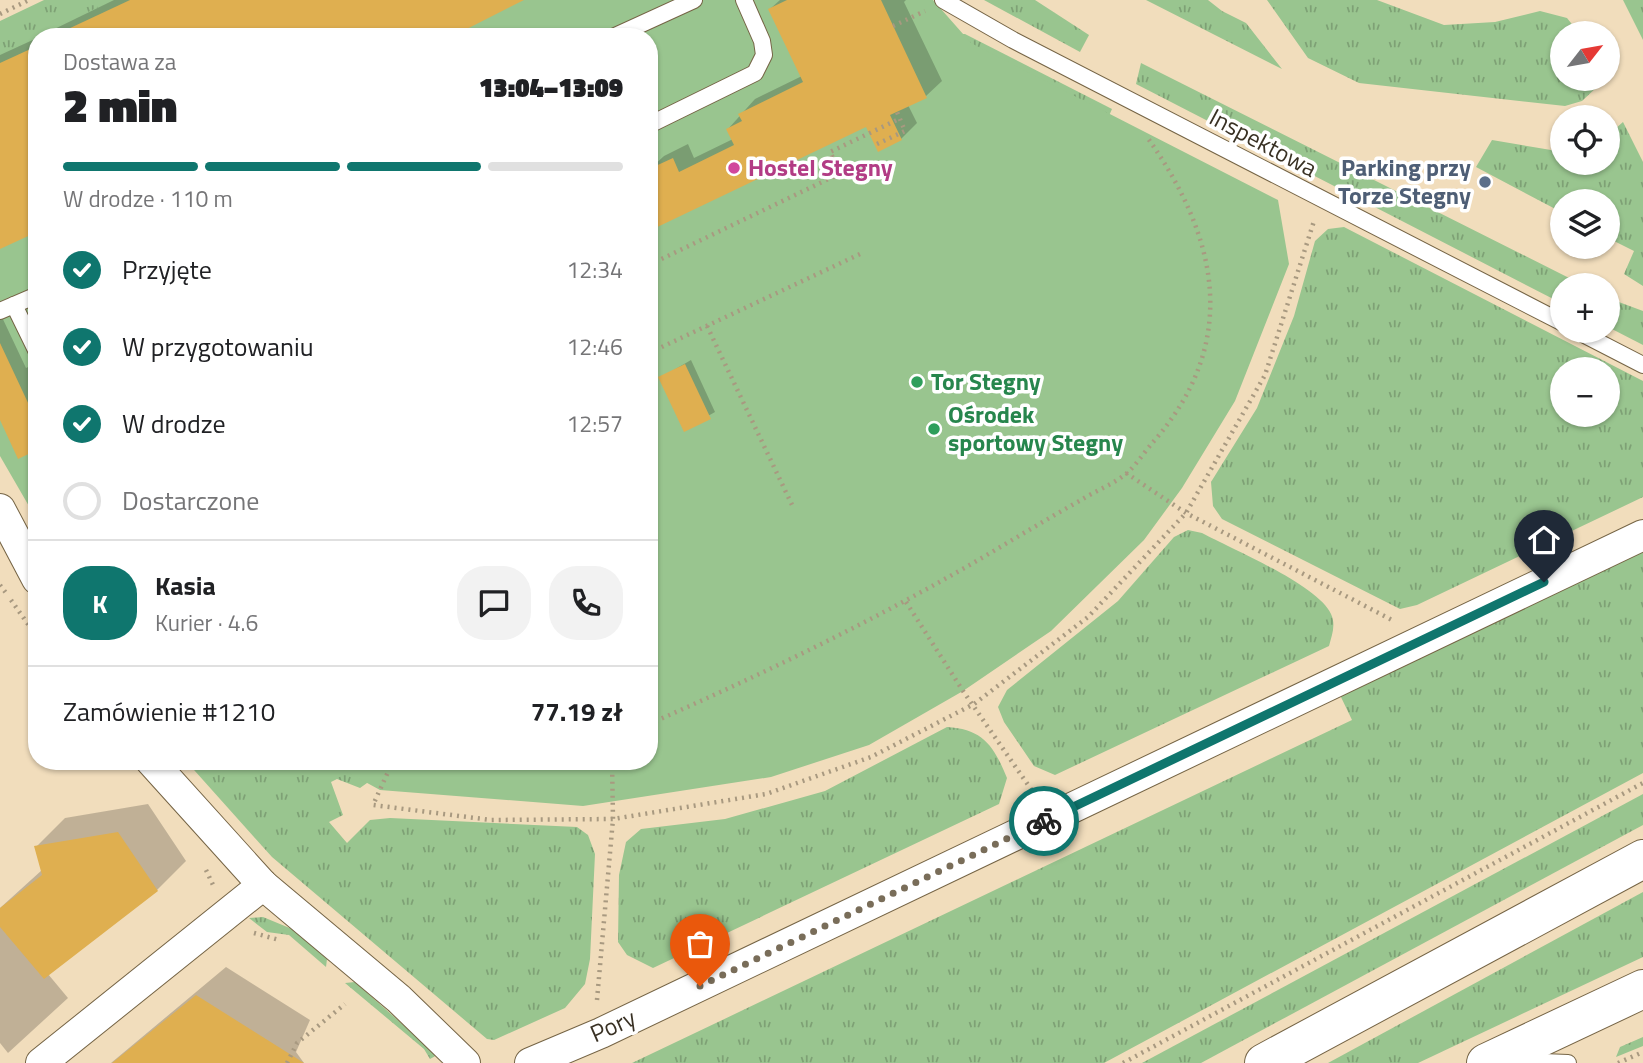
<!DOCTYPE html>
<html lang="pl">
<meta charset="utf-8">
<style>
body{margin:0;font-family:"Titillium Web",sans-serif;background:#f2f2f2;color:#202124;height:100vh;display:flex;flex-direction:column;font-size:26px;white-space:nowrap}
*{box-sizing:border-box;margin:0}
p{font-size:23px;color:#757577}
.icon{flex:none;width:38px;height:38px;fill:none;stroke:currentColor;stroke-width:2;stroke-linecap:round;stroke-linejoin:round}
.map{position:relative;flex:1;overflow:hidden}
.details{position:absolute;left:28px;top:28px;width:630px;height:742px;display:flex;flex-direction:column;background:#fff;border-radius:28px;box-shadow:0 2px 5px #0004}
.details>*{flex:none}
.needle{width:46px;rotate:59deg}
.fabs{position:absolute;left:1550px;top:21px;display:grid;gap:14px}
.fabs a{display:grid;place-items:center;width:70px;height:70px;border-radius:50%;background:#fff;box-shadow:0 2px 5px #0004;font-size:35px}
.pin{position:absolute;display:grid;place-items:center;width:60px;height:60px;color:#fff;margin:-72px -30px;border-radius:50% 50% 50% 0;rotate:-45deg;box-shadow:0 0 7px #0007}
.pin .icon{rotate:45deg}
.courier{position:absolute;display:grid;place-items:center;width:70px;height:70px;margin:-35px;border:5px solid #0f766e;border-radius:50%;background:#fff;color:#222;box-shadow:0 2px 9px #0007}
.summary em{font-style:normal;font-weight:800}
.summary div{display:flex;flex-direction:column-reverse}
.summary{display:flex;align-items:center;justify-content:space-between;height:119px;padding:0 35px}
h1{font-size:46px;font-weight:800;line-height:52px}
.bar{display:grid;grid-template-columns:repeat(4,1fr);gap:10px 7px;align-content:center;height:84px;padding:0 35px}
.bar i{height:9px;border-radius:5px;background:#e0e0e0}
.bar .on{background:#0f766e}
.bar p{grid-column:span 4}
.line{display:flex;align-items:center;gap:18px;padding:0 35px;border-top:2px solid #e0e0e0}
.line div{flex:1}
.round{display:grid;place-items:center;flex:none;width:74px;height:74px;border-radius:28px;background:#f2f2f2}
ol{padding:0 35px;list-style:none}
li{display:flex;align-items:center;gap:21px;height:77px}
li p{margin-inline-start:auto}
li .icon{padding:7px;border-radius:50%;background:#0f766e;color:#fff;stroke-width:4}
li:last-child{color:#757577}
li i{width:38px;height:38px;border:4px solid #e0e0e0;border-radius:50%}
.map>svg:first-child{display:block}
.grass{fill:url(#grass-tufts);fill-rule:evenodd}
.pitch{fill:#99c58f}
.shadow{fill:#0003}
.building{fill:#dfaf50}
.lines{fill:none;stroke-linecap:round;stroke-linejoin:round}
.service-casing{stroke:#756445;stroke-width:18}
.minor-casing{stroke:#756445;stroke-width:32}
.primary-casing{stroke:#756445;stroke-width:40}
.path{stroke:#a89980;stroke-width:4.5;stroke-dasharray:2 5;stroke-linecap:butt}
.service{stroke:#fff;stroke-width:16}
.minor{stroke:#fff;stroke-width:30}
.primary{stroke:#fff;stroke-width:38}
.done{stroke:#796d59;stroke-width:7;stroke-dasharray:0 12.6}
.route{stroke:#0f766e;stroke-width:9}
.hotel-dot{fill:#d1479c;stroke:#fff;stroke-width:2.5}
.service-dot{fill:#5c6f8a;stroke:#fff;stroke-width:2.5}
.leisure-dot{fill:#2e9e5b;stroke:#fff;stroke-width:2.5}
.labels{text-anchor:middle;stroke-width:7;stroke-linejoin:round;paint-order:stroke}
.street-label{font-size:24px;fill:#393124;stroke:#fff}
.hotel-label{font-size:24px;font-weight:bold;fill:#b23c85;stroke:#fff;text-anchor:start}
.service-label{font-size:24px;font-weight:bold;fill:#4e5e75;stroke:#fff;text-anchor:end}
.leisure-label{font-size:24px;font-weight:bold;fill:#27864d;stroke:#fff;text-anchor:start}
</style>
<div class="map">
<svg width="1643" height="1063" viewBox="0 0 1643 1063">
<defs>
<pattern id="grass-tufts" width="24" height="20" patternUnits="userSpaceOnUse" patternTransform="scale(1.75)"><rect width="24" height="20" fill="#99c58f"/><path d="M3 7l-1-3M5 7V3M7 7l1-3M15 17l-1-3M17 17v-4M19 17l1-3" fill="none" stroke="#7ea175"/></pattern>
</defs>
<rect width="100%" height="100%" fill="#f1ddbc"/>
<g class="grass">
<polygon points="44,0 127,0 37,37 0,57 0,21"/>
<polygon points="984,0 1035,0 1089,35 1080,52"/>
<polygon points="1146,0 1208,0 1222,11 1246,23 1282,69"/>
<polygon points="1267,0 1377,0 1444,25 1495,22 1540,11 1567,18 1579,33 1563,33 1563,79 1597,79 1598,86 1582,101 1565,106 1359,83 1308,58"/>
<polygon points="1623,0 1643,0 1643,40"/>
<polygon points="958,34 965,34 1112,109 1108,118 953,40"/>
<polygon points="1141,63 1583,285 1563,285 1563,304 1136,84"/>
<polygon points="1623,122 1643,162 1643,286 1624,274 1634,251 1608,238 1608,201 1563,201 1563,213 1476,167 1492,140 1563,152 1563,163 1608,163 1608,135"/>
<path d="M1344,227L1643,381V497L1417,605L1400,609L1222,519L1213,506L1211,482L1257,408L1294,316L1315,241L1328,229ZM1563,369H1608V415H1563Z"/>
<polygon points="1608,298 1643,311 1643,345 1608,327"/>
<path d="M1188,530L1202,533C1232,549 1318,585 1331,614C1336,625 1332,635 1329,646L1055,775L1034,766L1004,722L998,707L1007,690L1118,601L1174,537Z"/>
<polygon points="1643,552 1643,773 1104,1063 632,1063 1352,720 1340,695"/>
<path d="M947,727C983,729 994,746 1007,778L999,804L653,968L627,955L618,942L619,875L626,842L641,829L725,819L825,791Z"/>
<polygon points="186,761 380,761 367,783 360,788 337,779 331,782 343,815 329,822 347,843 370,820 390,818 577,827 588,835 595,854 590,959 585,984 565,1008 494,1040 487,1039 272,857"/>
<polygon points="1643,794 1643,825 1201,1063 1142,1063"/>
<polygon points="1643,892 1643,957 1418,1063 1328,1063"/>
<polygon points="263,917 292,929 327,959 326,967 289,935 267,932 249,918"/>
<polygon points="355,982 437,1055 430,1059 424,1049 345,983"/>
<polygon points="1643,1037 1643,1046 1616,1057 1620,1047"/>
</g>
<polygon class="pitch" points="113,0 933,0 971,43 1278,200 1289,264 1235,401 1182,488 1144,540 1051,631 963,691 869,745 771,777 583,806 380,790 327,761 649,761 649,37 37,37 37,520 0,456 0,54"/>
<g class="shadow">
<polygon points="114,0 520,0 446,37 38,37"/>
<polygon points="780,0 906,0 904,2 942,81 926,96 908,105 917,123 901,139 879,149 867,124 649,229 649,170 664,156 688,144 694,158 733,139 728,129 755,99 802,76 770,9"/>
<polygon points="37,38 37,230 0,248 0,55"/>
<polygon points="0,313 26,368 37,363 37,449 0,416"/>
<polygon points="691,360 715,412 685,429 660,378"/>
<polygon points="148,804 186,861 157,890 48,974 68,998 8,1053 0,1043 0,908 42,870 36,847 65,818"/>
<polygon points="226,967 310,1020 296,1052 304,1063 111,1063"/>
</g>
<g class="building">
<polygon points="130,0 524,0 451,37 51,37"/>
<polygon points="787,0 881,0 927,98 890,115 902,140 878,152 866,127 649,231 649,169 673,158 679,172 734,145 726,129 742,121 738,114 803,82 768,9"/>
<polygon points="37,46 37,232 0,249 0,63"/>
<polygon points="0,343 37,422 37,450 18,459 0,420"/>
<polygon points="685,364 711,419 684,432 658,377"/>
<polygon points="118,832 158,891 44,979 0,927 0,908 42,875 34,846"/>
<polygon points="196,995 304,1063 112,1063"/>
</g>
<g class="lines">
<defs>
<g id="service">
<polyline points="943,0 1013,40 1563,323"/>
<polyline points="613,37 694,0"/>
<polyline points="649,125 755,73 764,55 762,41 744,0"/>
<polyline points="14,305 37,352"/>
<polyline points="0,311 37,295"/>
<polyline points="1577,331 1643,365"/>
<polyline points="1515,1061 1568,1063"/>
</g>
<g id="minor">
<polyline points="0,509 37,579"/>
<polyline points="151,761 263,885 399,999 465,1063"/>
<polyline points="41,1063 263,885"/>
<polyline points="530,1063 601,1033 1643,535"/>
</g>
<g id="primary">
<polyline points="1264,1063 1643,859"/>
<polyline points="1486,1063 1643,989"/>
</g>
</defs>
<use href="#service" class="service-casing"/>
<use href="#minor" class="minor-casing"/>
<use href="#primary" class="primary-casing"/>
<g class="path">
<polyline points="0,14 29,0"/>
<polyline points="893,26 925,11"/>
<polyline points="877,144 905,131 897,112"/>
<polyline points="649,265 841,173 830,152 899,119"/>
<polyline points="707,326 793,507"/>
<polyline points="649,353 860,254"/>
<polyline points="1126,473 1186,513 1394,621"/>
<polyline points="0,585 6,593"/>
<polyline points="11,600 37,637"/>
<polyline points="906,602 963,691 1033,792"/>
<path d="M649,724C763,674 873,621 980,559C1014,539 1047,519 1081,500C1095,491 1114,484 1127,473C1137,464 1145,451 1154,441C1241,341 1218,237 1147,137"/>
<polyline points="393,761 373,805 491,820 613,819 766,794 871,757 974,704 1088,617 1186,513 1265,375 1314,221"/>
<polyline points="495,761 523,761"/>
<polyline points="206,870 214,887"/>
<polyline points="254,933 279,940"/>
<polyline points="597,1000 613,819 612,761"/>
<polyline points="287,1063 297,1043 345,1004"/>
<polyline points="1123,1063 1643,783"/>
<polyline points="1618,1063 1643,1052"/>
</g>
<use href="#service" class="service"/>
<use href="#minor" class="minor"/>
<use href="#primary" class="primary"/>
</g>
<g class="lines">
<polyline class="done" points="700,986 1044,821"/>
<polyline class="route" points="1044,821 1544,582"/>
</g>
<circle class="hotel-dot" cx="734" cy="168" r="7"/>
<circle class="service-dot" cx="1485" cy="182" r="7"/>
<g class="leisure-dot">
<circle cx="917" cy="382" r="7"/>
<circle cx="934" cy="429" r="7"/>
</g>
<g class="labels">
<g class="street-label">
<text transform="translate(1263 143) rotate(28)" y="8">Inspektowa</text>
<text transform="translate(613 1026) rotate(-24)" y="8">Pory</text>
</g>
<g class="hotel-label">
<text x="748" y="176">Hostel Stegny</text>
</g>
<g class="service-label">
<text x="1471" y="176">Parking przy<tspan x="1471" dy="28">Torze Stegny</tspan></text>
</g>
<g class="leisure-label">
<text x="931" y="390">Tor Stegny</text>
<text x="948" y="423">Ośrodek<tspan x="948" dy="28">sportowy Stegny</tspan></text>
</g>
</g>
</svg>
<div class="fabs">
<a><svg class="needle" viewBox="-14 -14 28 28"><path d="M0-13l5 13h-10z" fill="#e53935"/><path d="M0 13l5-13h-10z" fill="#757577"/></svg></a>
<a><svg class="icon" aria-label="locate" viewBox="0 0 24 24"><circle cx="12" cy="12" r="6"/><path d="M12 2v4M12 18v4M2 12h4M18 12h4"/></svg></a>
<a><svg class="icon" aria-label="layers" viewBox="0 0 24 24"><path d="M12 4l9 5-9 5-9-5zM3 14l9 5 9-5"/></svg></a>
<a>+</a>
<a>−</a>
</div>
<div class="pin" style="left:700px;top:986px;background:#ea580c"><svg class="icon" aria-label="bag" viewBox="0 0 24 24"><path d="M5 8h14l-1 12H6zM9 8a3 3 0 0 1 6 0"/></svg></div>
<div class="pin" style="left:1544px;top:582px;background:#1f2937"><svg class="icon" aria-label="home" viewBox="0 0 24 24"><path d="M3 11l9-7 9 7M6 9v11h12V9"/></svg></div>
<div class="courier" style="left:1044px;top:821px"><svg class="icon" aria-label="bike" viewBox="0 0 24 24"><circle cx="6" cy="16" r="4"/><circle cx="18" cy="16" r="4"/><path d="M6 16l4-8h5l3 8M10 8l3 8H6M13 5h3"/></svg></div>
<section class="details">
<div class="summary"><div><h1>2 min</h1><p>Dostawa za</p></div><em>13:04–13:09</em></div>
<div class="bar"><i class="on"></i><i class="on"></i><i class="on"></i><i></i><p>W drodze · 110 m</p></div>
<ol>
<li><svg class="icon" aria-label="check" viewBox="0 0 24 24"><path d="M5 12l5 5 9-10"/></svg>Przyjęte<p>12:34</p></li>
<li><svg class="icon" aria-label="check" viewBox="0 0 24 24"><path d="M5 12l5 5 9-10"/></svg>W przygotowaniu<p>12:46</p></li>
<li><svg class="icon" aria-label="check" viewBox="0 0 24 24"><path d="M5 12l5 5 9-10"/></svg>W drodze<p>12:57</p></li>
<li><i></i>Dostarczone</li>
</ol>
<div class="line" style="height:126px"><b class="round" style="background:#0f766e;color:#fff">K</b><div><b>Kasia</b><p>Kurier · 4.6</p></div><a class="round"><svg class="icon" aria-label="chat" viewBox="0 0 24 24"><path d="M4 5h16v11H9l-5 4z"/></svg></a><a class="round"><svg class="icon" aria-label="phone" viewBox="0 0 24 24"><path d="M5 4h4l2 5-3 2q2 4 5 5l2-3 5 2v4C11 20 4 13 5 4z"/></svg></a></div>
<div class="line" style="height:91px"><div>Zamówienie #1210</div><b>77.19 zł</b></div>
</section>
</div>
